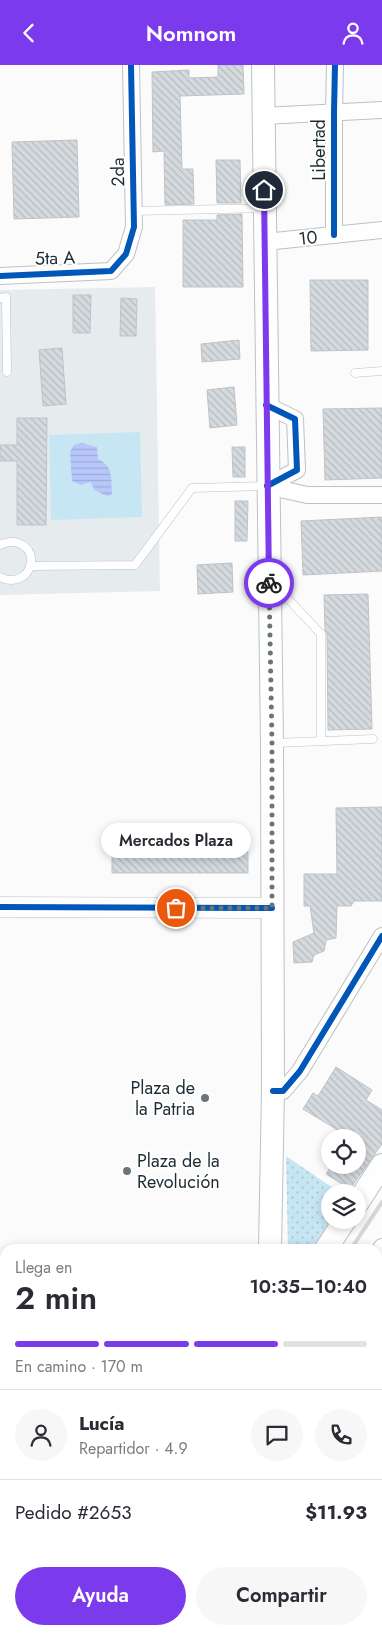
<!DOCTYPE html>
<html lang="es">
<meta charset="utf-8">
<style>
body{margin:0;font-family:Jost,sans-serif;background:#f7f7f7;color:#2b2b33;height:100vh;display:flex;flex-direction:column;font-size:19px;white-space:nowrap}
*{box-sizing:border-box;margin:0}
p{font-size:16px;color:#7c7c81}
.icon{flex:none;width:28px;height:28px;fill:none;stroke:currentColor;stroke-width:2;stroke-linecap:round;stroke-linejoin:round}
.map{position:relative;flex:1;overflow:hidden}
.side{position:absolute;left:0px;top:1179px;width:382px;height:391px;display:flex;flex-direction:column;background:#fff;border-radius:15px 15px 0 0;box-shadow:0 2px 8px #0003}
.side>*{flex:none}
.buttons{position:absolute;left:321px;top:1064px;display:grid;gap:10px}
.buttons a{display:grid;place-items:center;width:45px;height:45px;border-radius:50%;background:#fff;box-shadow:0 2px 8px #0003;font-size:25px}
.pin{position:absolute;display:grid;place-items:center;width:42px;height:42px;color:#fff;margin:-21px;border:2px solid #fff;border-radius:50%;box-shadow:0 1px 5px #0007}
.courier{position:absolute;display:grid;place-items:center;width:50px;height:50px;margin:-25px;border:4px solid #7c3aed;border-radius:50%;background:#fff;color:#222;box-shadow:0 1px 6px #0007}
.bubble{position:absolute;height:35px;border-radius:18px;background:#fff;box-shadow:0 2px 8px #0003;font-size:16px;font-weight:600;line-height:35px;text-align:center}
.headline em{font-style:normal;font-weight:600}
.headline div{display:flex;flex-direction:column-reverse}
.headline{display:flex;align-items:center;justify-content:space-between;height:85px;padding:0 15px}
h1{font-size:32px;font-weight:600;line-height:38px}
.bar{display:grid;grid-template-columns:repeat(4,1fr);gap:8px 5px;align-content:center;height:60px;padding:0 15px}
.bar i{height:6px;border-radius:4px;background:#e1e1e2}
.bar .active{background:#7c3aed}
.bar p{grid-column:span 4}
.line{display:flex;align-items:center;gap:12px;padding:0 15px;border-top:1px solid #e1e1e2}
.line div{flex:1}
.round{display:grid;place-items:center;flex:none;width:52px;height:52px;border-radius:26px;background:#f7f7f7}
.action{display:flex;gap:10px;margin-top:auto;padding:10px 15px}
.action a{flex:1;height:58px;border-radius:30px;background:#7c3aed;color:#fff;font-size:20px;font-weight:600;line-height:58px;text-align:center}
.action a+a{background:#f7f7f7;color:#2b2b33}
header{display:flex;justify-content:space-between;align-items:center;height:65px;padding:0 15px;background:#7c3aed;color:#fff;font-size:22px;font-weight:600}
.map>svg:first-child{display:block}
.built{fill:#e6ecee}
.grass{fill:url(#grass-dots)}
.pitch{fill:#c7e6f4}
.water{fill:url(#water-rules)}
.building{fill:url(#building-back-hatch);stroke:#bfc3c8}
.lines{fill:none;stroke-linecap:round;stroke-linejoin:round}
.service-casing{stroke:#bbc2c5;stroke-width:9}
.minor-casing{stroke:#bbc2c5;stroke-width:18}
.tertiary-casing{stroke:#bbc2c5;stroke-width:21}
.secondary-casing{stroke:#bbc2c5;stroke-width:24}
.service{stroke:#fefefe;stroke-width:8}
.minor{stroke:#fefefe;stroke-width:16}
.tertiary{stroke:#fefefe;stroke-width:20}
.secondary{stroke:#fefefe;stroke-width:22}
.rail{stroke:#d5d6d6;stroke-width:4}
.cycleway-casing{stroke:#fff;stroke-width:9}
.cycleway{stroke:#0057b8;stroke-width:6}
.done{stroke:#6b7479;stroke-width:5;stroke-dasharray:0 9}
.route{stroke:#7c3aed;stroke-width:6}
.poi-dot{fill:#6b7479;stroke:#fff;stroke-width:2}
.labels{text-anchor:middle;stroke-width:4;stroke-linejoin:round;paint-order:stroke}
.street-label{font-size:18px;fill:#1e2c33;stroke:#fff}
.poi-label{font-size:18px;fill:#1e2c33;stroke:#fff;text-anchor:end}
</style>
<header><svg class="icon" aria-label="back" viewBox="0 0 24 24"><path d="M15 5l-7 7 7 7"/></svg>Nomnom<svg class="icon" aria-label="person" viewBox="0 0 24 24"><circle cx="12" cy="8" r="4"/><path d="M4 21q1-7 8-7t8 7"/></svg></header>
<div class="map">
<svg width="382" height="1569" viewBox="0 0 382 1569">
<defs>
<pattern id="grass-dots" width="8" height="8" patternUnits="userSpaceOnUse" patternTransform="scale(1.25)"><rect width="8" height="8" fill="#c7e6f4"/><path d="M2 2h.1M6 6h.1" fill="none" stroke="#aac5d2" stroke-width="1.8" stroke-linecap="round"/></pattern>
<pattern id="water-rules" width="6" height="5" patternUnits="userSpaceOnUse" patternTransform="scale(1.25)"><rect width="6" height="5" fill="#b8c7fa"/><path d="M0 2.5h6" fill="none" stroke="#9eabd7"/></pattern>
<pattern id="building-back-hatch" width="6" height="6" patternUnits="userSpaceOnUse" patternTransform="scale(1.25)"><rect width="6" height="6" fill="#d5dadf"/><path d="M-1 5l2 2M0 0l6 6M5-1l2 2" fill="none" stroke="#b6bbc0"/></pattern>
</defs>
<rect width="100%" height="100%" fill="#fbfbfb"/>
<polygon class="built" points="155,222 160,526 0,530 0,225"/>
<g class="grass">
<polygon points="286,1091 339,1127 330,1128 330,1155 335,1155 316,1184 288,1184"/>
<polygon points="5,1347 5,1565 378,1565 378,1511 380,1569 0,1569 0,1355"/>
</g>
<polygon class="pitch" points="140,367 142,452 51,455 49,370"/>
<path class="water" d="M82,378L97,382L98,394C114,401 111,415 112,430L107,431L94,425L91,417L81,420L72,416L70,387L74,380Z"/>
<g class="building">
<polygon points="218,0 243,0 244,29 180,31 182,104 193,104 194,139 165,140 164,86 153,87 152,7 189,5 189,13 218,12"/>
<polygon points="77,75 79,152 14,154 12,77"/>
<polygon points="216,95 240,95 241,138 217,138"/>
<polygon points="242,149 243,222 183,222 183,155 217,155 217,150"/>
<polygon points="310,215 368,215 368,285 311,286"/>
<polygon points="73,230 91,230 90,268 73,268"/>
<polygon points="121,233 137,234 136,271 120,271"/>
<polygon points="239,275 240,294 202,297 201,279"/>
<polygon points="62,283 66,339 43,341 39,285"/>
<polygon points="234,322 237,360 210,363 207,325"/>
<polygon points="382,343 382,413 325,415 323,344"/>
<polygon points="17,353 47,353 46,460 17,460 17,396 0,396 0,380 17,380"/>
<polygon points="232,382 245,382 245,412 233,412"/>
<polygon points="235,436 248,436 247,476 235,476"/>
<polygon points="382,452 382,506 303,510 301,456"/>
<polygon points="232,498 233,527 198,529 197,500"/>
<polygon points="368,529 372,664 328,665 327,569 325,565 324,530"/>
<polygon points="382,742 382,836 354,836 351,841 337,841 336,873 326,875 324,886 314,890 312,897 294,898 293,877 314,868 310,841 304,841 304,809 337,809 336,743"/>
<polygon points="112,786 248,787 248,808 112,808"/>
<polygon points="336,1002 372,1025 366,1035 382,1045 382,1079 350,1124 326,1109 332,1100 358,1100 358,1072 349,1072 303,1044 313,1028 318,1031"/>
</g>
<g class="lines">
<defs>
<g id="service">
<polyline points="134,146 264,143"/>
<polyline points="0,233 6,232 7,307"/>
<polyline points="355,308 382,306"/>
<path d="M0,480C6,477 12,475 18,478C44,487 28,526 0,512"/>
<polyline points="30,501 135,500 192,423 265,421"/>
<polyline points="276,521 321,569 321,676"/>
<polyline points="275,678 373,674"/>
</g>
<g id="minor">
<polyline points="263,51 382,45"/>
<polyline points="334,170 334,47 335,0"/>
<polyline points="265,177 382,165"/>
<polyline points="0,211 111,206 126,189 134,162 131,0"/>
<polyline points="266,340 295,354 297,405 267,421"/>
<polyline points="267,421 307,430 382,430"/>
<polyline points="273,1026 283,1026 300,1006 382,871"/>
<polyline points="378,1189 382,1182"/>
<polyline points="378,1279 382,1279"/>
<polyline points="378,1387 382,1387"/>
<polyline points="367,1565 368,1569"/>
<polyline points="118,1569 121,1565"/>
</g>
<g id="tertiary">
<polyline points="0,842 272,843"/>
<polyline points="0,1213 5,1213"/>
<polyline points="0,1236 5,1236"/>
</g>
<g id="secondary">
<polyline points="263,0 272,678 273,1026 270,1184"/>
<polyline points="358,1137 382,1100"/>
<polyline points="326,1184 345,1155"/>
<polyline points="0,1264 5,1257"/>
<polyline points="0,1312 5,1304"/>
</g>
</defs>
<use href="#service" class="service-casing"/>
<use href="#minor" class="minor-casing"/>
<use href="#tertiary" class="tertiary-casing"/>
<use href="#secondary" class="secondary-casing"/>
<use href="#service" class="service"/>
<use href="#minor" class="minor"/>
<use href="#tertiary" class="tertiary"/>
<use href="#secondary" class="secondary"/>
<g class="rail">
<polyline points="351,1184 382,1137"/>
<polyline points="94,1569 97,1565"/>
</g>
<defs>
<g id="cycleway">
<polyline points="334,170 334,47 335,0"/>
<polyline points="0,211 111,206 126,189 134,162 131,0"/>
<polyline points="266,340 295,354 297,405 267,421"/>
<polyline points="0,842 272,843"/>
<polyline points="273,1026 283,1026 300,1006 382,871"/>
</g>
</defs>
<use href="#cycleway" class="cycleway-casing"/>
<use href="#cycleway" class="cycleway"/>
</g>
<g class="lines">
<polyline class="done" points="176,843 272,843 272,678 269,518"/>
<polyline class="route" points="264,125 269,518"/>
</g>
<g class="poi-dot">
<circle cx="205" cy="1033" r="5"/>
<circle cx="127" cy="1106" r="5"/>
</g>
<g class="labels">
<g class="street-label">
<text transform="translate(319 85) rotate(-90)" y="6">Libertad</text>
<text transform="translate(118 107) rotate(-91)" y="6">2da</text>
<text transform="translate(308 173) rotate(-6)" y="6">10</text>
<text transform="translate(55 193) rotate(-2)" y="6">5ta A</text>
</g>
<g class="poi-label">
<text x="195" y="1029">Plaza de<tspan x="195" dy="21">la Patria</tspan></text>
<text x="137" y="1102" text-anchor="start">Plaza de la<tspan x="137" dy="21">Revolución</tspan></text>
</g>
</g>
</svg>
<div class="buttons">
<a><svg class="icon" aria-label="locate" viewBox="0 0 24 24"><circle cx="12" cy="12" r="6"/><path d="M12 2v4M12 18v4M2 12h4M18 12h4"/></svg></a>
<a><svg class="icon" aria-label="layers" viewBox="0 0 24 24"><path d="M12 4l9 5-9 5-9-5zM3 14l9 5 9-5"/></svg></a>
</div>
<div class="pin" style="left:176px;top:843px;background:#ea580c"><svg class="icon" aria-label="bag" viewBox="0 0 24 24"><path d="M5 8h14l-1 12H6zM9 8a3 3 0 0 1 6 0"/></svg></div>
<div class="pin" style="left:264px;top:125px;background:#1f2937"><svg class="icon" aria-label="home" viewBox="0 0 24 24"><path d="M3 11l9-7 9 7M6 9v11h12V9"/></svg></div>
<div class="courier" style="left:269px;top:518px"><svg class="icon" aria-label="bike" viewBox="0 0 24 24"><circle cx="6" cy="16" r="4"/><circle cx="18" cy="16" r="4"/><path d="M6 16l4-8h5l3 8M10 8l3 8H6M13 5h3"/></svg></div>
<div class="bubble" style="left:101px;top:758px;width:150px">Mercados Plaza</div>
<section class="side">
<div class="headline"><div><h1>2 min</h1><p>Llega en</p></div><em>10:35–10:40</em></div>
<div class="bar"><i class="active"></i><i class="active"></i><i class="active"></i><i></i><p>En camino · 170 m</p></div>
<div class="line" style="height:90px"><a class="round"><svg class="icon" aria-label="person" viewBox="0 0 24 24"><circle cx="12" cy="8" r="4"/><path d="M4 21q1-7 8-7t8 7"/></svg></a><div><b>Lucía</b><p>Repartidor · 4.9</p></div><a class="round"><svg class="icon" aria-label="chat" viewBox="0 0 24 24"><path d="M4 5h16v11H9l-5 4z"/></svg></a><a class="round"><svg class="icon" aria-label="phone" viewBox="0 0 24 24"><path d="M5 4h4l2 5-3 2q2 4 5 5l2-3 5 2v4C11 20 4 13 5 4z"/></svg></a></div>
<div class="line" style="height:65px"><div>Pedido #2653</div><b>$11.93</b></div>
<div class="action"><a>Ayuda</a><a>Compartir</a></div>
</section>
</div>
